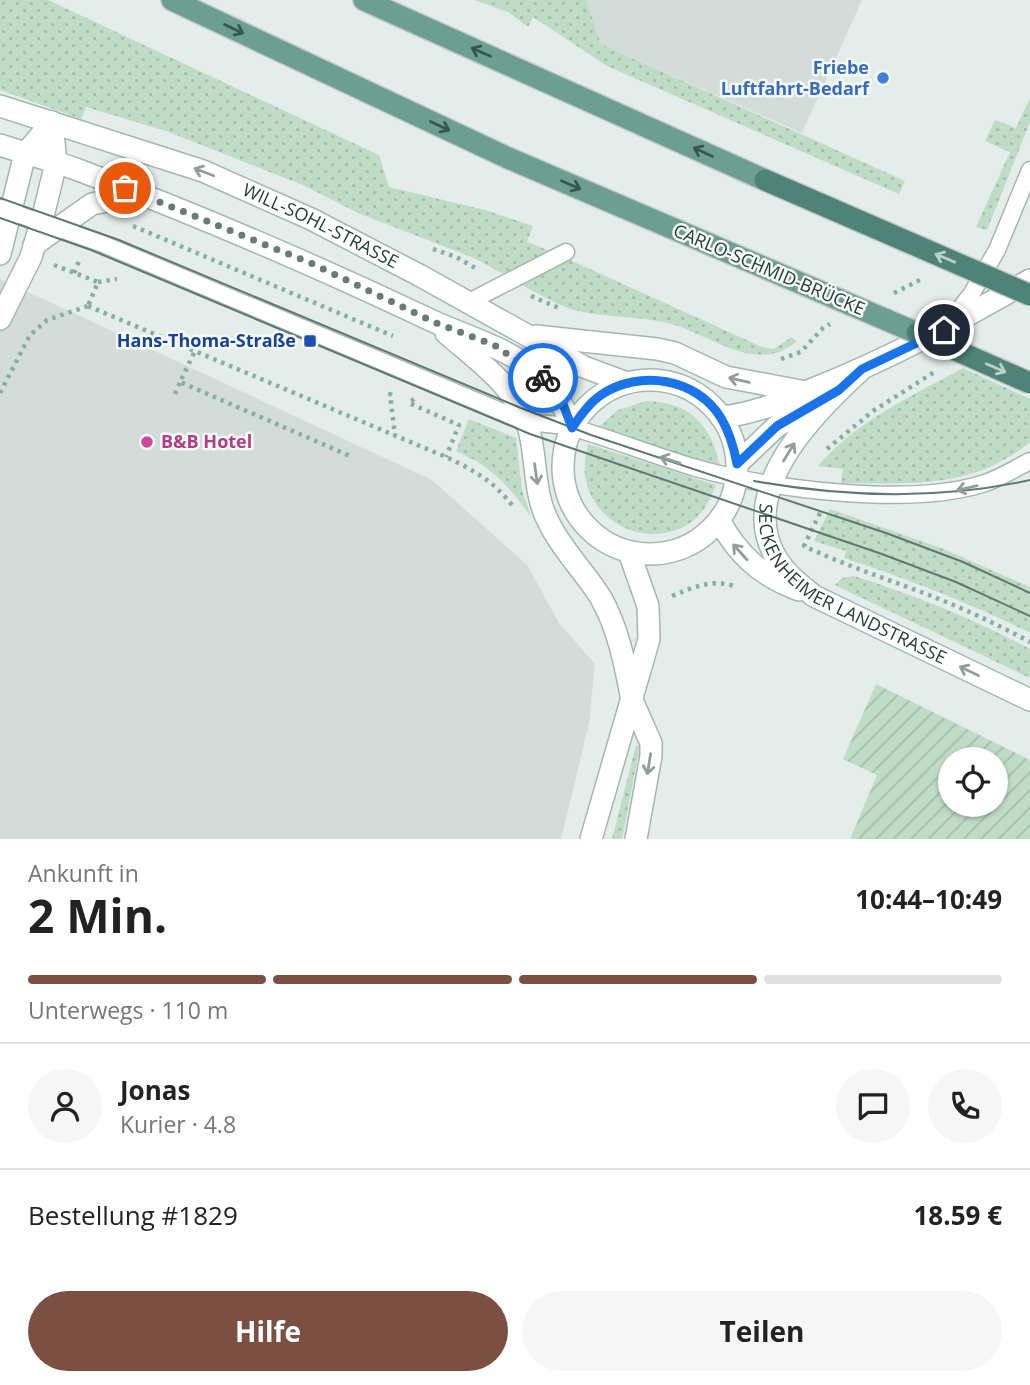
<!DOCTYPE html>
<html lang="de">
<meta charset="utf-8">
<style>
body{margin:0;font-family:"Open Sans",sans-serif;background:#f6f6f6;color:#222;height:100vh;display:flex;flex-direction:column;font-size:26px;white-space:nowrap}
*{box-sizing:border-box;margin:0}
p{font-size:23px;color:#767676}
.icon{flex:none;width:38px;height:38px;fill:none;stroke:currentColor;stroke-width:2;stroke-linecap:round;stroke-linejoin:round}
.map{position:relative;height:839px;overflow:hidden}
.details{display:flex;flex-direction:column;background:#fff;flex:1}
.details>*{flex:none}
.controls{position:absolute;left:938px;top:747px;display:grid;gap:14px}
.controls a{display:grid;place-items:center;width:70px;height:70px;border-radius:50%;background:#fff;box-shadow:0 2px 5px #0004;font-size:35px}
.pin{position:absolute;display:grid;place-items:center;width:60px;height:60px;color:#fff;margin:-30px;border:4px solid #fff;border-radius:50%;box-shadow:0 2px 7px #0007}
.courier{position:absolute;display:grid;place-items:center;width:70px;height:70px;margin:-35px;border:5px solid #1a73e8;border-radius:50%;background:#fff;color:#222;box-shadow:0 2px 9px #0007}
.headline em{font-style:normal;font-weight:700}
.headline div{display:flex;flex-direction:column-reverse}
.headline{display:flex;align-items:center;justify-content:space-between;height:119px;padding:0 28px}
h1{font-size:46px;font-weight:700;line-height:52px}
.bar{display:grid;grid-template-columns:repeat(4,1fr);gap:10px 7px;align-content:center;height:84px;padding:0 28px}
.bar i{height:9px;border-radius:5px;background:#e0e0e0}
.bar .selected{background:#7b5042}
.bar p{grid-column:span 4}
.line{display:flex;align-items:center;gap:18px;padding:0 28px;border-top:2px solid #e0e0e0}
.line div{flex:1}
.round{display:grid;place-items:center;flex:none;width:74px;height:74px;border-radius:37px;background:#f6f6f6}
.cta{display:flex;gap:14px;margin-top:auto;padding:14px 28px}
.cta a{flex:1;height:80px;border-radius:42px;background:#7b5042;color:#fff;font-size:28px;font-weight:700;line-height:80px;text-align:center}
.cta a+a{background:#f6f6f6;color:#222}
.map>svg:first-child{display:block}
.built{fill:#d3dcd8}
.grass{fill:url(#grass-dots)}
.garden{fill:url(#garden-furrows);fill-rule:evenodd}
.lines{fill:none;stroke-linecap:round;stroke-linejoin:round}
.service-casing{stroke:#a7b5b0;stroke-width:19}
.minor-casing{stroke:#a7b5b0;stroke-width:24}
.secondary-casing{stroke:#a3b7b1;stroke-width:24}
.primary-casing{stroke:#c2c9c7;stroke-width:24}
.path{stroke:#87aea2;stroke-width:4.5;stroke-dasharray:3.5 5;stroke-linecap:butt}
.service{stroke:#fff;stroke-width:16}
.minor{stroke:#fff;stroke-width:21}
.secondary{stroke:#fff;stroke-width:21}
.primary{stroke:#6c9f92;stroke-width:21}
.tram{stroke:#607872;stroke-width:2}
.primary-bridge-casing{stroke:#c2c9c7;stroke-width:24;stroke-linecap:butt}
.trunk-bridge-casing{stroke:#c2c9c7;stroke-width:24;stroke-linecap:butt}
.primary-bridge{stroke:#6c9f92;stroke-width:21}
.trunk-bridge{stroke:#508378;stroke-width:21}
.oneway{stroke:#37564e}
.oneway2{stroke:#929e9b}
.oneway3{stroke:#bbd0cb}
.done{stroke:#687b75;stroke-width:7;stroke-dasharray:0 12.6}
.route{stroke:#1a73e8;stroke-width:9}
.shop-dot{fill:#3f7fe0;stroke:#f5f9f7;stroke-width:2.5}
.transit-dot{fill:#1a4fb4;stroke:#f5f9f7;stroke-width:2.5}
.hotel-dot{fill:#d1479c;stroke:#f5f9f7;stroke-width:2.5}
.labels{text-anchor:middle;stroke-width:5;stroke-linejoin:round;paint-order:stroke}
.shop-label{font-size:18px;font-weight:bold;fill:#366cbe;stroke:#f5f9f7;text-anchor:end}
.street-label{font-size:18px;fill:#253d37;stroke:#f5f9f7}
.transit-label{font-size:18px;font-weight:bold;fill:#164399;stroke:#f5f9f7;text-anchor:end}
.hotel-label{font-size:18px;font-weight:bold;fill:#b23c85;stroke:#f5f9f7;text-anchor:start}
</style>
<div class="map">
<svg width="1030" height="839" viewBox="0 0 1030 839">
<defs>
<pattern id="grass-dots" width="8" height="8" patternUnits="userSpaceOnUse" patternTransform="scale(1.75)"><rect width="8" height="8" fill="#bfdcc7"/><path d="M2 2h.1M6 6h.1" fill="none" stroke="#a4beac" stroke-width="1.8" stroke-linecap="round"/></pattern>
<pattern id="garden-furrows" width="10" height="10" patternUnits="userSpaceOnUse" patternTransform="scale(1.75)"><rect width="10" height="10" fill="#bfdcc7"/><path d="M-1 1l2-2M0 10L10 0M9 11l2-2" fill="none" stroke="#a4beac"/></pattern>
</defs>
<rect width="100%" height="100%" fill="#e4ede9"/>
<g class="built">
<polygon points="586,0 862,0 802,133 601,44"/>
<polygon points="0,279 432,480 527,565 559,623 595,664 589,723 561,839 0,839"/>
</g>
<g class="grass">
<polygon points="0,0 48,0 379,155 389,187 485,210 533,226 527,242 550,251 503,274 474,258 358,213 305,186 166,131 86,107 81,119 0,90"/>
<polygon points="474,0 586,0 601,44 905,181 899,194 607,66 533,17 528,27 508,12"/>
<polygon points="1030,98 1030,122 987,230 976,227 1010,152 985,141 995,120 1016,128"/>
<path d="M570,260L762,347L774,349L791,337L797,341C761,374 715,339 678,326C649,316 609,318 578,311C558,306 538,293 519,284Z"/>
<path d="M963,368L1030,399V442C1020,451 1009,457 998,463C948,488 895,483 841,483L843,469L818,466C856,421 912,396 963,368Z"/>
<path d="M647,401C690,402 712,426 720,467L598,427L618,410Z"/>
<path d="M469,419L516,438L522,490L531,516C507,485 493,467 456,451Z"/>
<path d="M588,444L716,485C710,499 705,511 693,521C654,550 597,528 586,481C583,469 586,456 588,444Z"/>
<path d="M830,509L941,548L1030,587V633C970,603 908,579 844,558L846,551L814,541Z"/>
<path d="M854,576C917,596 971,618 1030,649V678L835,585L842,578Z"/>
<polygon points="636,745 640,746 622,839 612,839"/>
</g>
<path class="garden" d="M876,684L1030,760V839H850L877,775L843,759ZM950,760H996V805H950Z"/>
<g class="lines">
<defs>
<g id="service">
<path d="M0,208L103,244L526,422C542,424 559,424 574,428C615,440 655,456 696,468C771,489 907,507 982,484C999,479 1014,469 1030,461"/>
<polyline points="469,302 566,252"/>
<polyline points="950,322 972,293 997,250 1030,170"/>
</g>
<g id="minor">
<polyline points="34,245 92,204 141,194"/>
<polyline points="0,254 25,154 52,122"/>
<polyline points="0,319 31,257 44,212 56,163 52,122"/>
<polyline points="632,700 651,743 651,756 636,839"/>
</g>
<g id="secondary">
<path id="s1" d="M0,106L203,171L311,219L419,275L584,367L627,383"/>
<path d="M0,145C27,154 55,161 81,171C198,215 312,264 424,317C463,336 505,346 539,374C555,387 565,409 572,427"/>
<path d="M446,333C479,362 520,389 530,434C537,464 534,496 549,523C562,550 585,572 601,598C619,630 625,665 632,700"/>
<polyline points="536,336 657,349 675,353 726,377 806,392"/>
<path id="s2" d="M862,369C817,410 740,485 773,552C782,571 798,583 814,596L1030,700"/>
<circle cx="650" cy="467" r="87"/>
<path d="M721,417C754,414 783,401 813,389C889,359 959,321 1030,280"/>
<polyline points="737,464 777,426 821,401"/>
<path d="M719,520C738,555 761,576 799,590"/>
<polyline points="591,839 649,639 648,606 629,552"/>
</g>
<g id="primary">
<polyline points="172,0 508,158"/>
<polyline points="364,0 765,180"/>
</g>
</defs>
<use href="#service" class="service-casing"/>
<use href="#minor" class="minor-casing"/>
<use href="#secondary" class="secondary-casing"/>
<use href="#primary" class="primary-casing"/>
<g class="path">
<polyline points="133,226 393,336"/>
<polyline points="433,249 456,257 479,270"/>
<polyline points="54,265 98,282 88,306"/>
<polyline points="74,273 79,261"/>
<polyline points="98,282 117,279"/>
<polyline points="894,293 924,278"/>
<polyline points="531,296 561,309"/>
<path d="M88,306L446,457C474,470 493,481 512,505"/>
<polyline points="194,353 180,382 350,456"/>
<polyline points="781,359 801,352 823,328 830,324"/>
<polyline points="0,393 30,335 47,320 88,306"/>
<polyline points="175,394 180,382"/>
<polyline points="392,395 390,394 395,435"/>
<polyline points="414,399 409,403 459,425 446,457"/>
<polyline points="827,449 873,411 936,371"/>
<path d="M820,513L804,546C842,564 881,577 921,592C958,606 995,623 1030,642"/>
<path d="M672,596C694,587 711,579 734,586"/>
</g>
<use href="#service" class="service"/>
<use href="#minor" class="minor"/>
<use href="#secondary" class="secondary"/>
<use href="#primary" class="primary"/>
<g class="tram">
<polyline points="0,198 119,240 521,408 591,435 886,533 963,562 1030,593"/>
<polyline points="0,218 91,250 530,434 879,553 956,582 1030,616"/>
<path d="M754,481C844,497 940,500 1030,480"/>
</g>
<defs>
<polyline id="primary-bridge" points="508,158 917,333"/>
<g id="trunk-bridge">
<polyline points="765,180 1030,295"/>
<polyline points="917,333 1030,383"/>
</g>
</defs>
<use href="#primary-bridge" class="primary-bridge-casing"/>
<use href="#trunk-bridge" class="trunk-bridge-casing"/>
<use href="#primary-bridge" class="primary-bridge"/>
<use href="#trunk-bridge" class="trunk-bridge"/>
</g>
<defs><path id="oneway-shaft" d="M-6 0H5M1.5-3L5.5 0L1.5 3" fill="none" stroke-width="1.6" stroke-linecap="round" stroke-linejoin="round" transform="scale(1.75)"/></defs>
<g class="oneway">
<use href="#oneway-shaft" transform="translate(234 29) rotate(25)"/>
<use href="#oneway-shaft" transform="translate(481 52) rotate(-156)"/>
<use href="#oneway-shaft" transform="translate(440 126) rotate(25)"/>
<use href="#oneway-shaft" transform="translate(703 152) rotate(-155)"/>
<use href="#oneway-shaft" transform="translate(571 185) rotate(24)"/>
</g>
<g class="oneway2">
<use href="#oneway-shaft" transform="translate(204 172) rotate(-159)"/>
<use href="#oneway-shaft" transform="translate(739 380) rotate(-167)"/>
<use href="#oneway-shaft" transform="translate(789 452) rotate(-58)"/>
<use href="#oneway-shaft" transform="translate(670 460) rotate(-163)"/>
<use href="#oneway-shaft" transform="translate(536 474) rotate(82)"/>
<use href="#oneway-shaft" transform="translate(967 488) rotate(167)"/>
<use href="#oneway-shaft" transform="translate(740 552) rotate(-132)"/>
<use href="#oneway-shaft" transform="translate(969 671) rotate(-154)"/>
<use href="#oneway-shaft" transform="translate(649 764) rotate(99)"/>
</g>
<g class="oneway3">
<use href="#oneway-shaft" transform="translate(945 258) rotate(-157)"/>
<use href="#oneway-shaft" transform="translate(996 368) rotate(24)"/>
</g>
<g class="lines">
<polyline class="done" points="125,188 313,264 434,322 494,345 543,378"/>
<path class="route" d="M543,378L563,404L572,428C580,416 589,403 601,395C639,369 697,378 721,418C730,433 734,448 737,464L777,426L839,390L862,369L944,330"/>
</g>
<circle class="shop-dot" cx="883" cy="78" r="7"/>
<rect class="transit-dot" x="303" y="334" width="14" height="14" rx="3.5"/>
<circle class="hotel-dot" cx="147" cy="442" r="7"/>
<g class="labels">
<g class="shop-label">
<text x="869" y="74">Friebe<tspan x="869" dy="21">Luftfahrt-Bedarf</tspan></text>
</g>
<g class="street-label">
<text dy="6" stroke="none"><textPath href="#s1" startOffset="343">WILL-SOHL-STRASSE</textPath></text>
<text transform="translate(769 270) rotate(23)" y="6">CARLO-SCHMID-BRÜCKE</text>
<text dy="6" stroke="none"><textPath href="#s2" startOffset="296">SECKENHEIMER LANDSTRASSE</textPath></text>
</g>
<g class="transit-label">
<text x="296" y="347">Hans-Thoma-Straße</text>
</g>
<g class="hotel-label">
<text x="161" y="448">B&amp;B Hotel</text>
</g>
</g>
</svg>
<div class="controls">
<a><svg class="icon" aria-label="locate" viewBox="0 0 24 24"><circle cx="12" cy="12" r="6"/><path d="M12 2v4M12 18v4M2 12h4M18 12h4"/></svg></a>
</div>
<div class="pin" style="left:125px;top:188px;background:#ea580c"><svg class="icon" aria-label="bag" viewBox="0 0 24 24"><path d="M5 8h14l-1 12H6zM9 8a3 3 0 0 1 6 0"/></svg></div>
<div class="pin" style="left:944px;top:330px;background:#1f2937"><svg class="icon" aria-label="home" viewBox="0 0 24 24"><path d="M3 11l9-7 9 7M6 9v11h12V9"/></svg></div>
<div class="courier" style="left:543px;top:378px"><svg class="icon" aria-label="bike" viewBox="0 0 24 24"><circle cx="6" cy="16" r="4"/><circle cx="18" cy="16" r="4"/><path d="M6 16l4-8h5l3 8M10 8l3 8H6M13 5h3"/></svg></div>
</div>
<section class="details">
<div class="headline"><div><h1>2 Min.</h1><p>Ankunft in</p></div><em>10:44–10:49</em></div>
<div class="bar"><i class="selected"></i><i class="selected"></i><i class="selected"></i><i></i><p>Unterwegs · 110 m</p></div>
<div class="line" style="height:126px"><a class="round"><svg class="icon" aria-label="person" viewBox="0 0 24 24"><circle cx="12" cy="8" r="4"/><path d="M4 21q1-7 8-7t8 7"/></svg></a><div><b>Jonas</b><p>Kurier · 4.8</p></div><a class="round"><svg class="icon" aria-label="chat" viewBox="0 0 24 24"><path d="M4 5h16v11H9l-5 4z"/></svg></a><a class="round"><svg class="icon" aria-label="phone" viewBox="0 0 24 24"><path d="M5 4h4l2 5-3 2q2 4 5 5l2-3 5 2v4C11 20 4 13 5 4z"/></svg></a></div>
<div class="line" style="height:91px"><div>Bestellung #1829</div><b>18.59 €</b></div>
<div class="cta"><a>Hilfe</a><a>Teilen</a></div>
</section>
